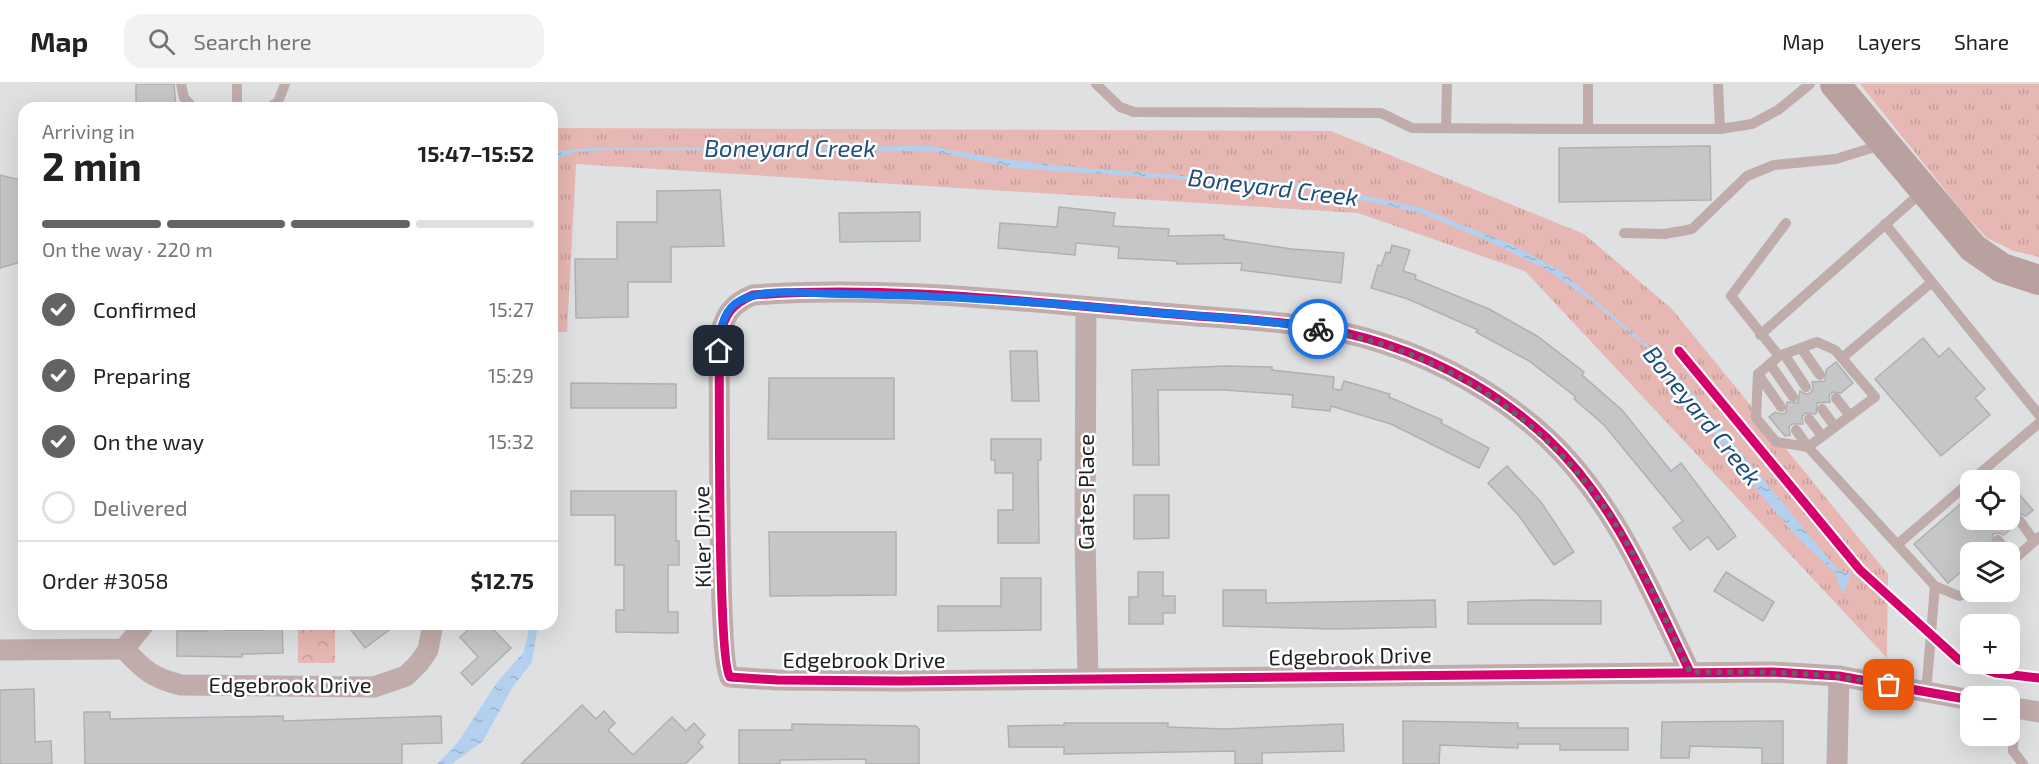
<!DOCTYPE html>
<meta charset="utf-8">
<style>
body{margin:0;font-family:"Exo 2",sans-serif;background:#f2f2f2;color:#222;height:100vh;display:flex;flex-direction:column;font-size:22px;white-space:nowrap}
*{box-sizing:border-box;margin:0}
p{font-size:20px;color:#767676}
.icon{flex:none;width:33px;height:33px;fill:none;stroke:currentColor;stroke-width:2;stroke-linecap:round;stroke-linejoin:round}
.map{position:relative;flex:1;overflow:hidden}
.details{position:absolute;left:18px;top:18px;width:540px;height:528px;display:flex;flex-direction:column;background:#fff;border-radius:18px;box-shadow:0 6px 24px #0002}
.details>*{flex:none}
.fabs{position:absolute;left:1960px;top:386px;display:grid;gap:12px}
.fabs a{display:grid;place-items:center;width:60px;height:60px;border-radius:12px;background:#fff;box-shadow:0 6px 24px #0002;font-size:30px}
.pin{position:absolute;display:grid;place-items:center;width:51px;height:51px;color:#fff;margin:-26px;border-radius:12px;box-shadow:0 3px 9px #0006}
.courier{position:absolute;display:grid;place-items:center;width:60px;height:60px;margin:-30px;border:4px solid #1a73e8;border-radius:50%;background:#fff;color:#222;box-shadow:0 2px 8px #0007}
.head em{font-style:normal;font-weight:700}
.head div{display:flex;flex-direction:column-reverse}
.head{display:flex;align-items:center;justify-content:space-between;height:102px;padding:0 24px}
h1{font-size:39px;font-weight:700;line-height:45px}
.bar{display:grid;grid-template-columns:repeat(4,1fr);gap:9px 6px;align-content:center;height:72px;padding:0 24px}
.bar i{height:8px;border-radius:4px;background:#e0e0e0}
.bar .active{background:#616364}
.bar p{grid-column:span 4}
.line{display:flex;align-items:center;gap:15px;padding:0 24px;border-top:2px solid #e0e0e0}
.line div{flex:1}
ol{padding:0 24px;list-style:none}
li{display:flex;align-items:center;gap:18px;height:66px}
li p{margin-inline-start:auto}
li .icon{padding:6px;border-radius:50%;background:#616364;color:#fff;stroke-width:4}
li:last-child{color:#767676}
li i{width:33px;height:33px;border:3px solid #e0e0e0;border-radius:50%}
header{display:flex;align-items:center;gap:36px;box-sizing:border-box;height:84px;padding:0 30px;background:#fff;border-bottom:2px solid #e0e0e0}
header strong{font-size:28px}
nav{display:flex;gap:33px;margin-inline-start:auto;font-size:21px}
.search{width:420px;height:54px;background:#f2f2f2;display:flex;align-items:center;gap:15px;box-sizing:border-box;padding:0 21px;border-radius:18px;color:#767676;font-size:22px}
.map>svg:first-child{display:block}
.grass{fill:url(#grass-tufts)}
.park{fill:url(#park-crowns)}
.water{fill:url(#water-ripples)}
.building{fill:#c4c6c7;stroke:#afb0b2;stroke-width:1.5}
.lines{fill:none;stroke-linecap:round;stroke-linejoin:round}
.lane{stroke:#c0acaa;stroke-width:10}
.street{stroke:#c0acaa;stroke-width:21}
.secondary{stroke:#b9a19f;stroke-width:30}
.cycleway-casing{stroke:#fff;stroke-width:13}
.cycleway{stroke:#d6006c;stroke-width:9}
.done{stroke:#616364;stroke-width:6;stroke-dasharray:0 10.8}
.route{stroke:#1a73e8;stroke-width:8}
.labels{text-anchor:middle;stroke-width:5;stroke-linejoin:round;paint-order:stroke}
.street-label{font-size:22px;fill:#1e1f20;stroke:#fff}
.water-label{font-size:24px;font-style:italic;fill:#1b4e7b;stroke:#fff}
</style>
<header>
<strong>Map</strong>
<div class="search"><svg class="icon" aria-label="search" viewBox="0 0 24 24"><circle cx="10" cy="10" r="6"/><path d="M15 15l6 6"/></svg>Search here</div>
<nav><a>Map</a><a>Layers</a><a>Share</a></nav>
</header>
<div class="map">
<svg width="2039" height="680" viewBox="0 0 2039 680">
<defs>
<pattern id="grass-tufts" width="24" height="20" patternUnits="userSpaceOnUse" patternTransform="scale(1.5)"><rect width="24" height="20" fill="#e7b7b3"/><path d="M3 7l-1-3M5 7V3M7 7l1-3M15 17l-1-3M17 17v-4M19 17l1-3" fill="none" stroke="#c69d9a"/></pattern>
<pattern id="park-crowns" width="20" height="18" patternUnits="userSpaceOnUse" patternTransform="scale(1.5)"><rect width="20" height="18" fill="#e7b7b3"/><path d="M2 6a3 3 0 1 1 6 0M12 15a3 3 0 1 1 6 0" fill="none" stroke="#c69d9a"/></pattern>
<pattern id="water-ripples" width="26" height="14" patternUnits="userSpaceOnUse" patternTransform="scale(1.5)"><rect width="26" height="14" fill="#b3d1ef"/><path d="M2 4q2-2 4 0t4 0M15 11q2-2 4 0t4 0" fill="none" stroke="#9ab3cd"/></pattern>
</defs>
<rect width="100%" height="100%" fill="#dee0e2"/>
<g class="grass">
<polygon points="1860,0 2039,0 2039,173 2014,167 1987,154 1966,132"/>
<polygon points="552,44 1331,47 1584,150 1672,225 1888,490 1887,574 1525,187 1358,129 576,80 567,248 552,248"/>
</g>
<rect class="park" x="298" y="540" width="37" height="39"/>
<g class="water">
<polygon points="929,62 995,74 1082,84 1309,100 1418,123 1513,161 1561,187 1665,276 1837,485 1851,490 1843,511 1835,489 1802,458 1766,417 1645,262 1593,218 1547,186 1490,158 1418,128 1297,103 1014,84 932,67 603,66 575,68 552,77 552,72 560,67 588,64"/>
<polygon points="530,540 538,540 532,578 512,604 483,657 452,680 437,680 458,658 498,597 524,568"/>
</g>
<g class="building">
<polygon points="136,0 174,0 176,24 136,24"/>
<polygon points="1710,62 1711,116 1559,118 1559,64"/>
<polygon points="0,91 24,97 24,177 0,184"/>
<polygon points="720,106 724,162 671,163 671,198 628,198 628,233 576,234 575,175 617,175 617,138 657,138 657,107"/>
<polygon points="1059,123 1115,129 1113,142 1169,145 1168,152 1224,151 1224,155 1292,165 1344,169 1341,199 1241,186 1242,179 1177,180 1176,177 1118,174 1119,163 1076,159 1075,171 998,164 1000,139 1057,143"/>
<polygon points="920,128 920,157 840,158 839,129"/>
<polygon points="1392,161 1410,166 1403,187 1416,191 1415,195 1489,225 1537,252 1584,288 1582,291 1622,326 1671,387 1681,379 1736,452 1718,466 1708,453 1690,466 1673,444 1683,437 1604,341 1574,315 1576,313 1529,277 1476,248 1478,246 1408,215 1371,204 1378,181 1381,182 1386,168 1390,169"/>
<polygon points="1923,254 1939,273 1949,264 1985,305 1975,314 1990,331 1941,372 1875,295"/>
<polygon points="1010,267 1037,267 1039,317 1012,317"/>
<polygon points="1836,278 1853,299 1841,309 1832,308 1829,312 1830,318 1817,319 1816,330 1805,329 1802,333 1803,340 1792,340 1789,343 1790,351 1785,352 1769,333 1775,328 1781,330 1786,329 1787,318 1798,319 1800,307 1806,310 1811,309 1813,303 1812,298 1825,297 1826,286"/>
<polygon points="1225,282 1272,283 1272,286 1334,293 1333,305 1341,306 1344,297 1390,310 1389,313 1442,336 1441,339 1489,364 1479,384 1391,340 1331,322 1330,327 1292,323 1293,311 1224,306 1158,306 1159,381 1133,381 1132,286"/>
<polygon points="769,294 894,294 894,355 768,355"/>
<polygon points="571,299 676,300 676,324 571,324"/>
<polygon points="991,355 1041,355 1041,376 1038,376 1039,459 998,459 998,426 1013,426 1013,389 995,389 995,376 991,376"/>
<polygon points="1507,382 1541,418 1574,468 1554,481 1519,432 1488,399"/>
<polygon points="2010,400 2033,426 2026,432 2020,430 2015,431 2013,437 2014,442 2004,451 1998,449 1993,450 1992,461 1984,468 1971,468 1971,479 1948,499 1914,460 1971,411 1971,435 2010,435"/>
<polygon points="571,407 676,407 676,457 679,457 679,481 668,481 668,528 678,528 678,549 616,548 616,526 624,526 624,481 615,481 615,431 571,431"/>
<polygon points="1134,411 1169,411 1169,454 1134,455"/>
<polygon points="769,448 896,448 896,511 770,512"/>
<polygon points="1138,488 1163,488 1163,512 1175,512 1175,529 1163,529 1163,540 1129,540 1129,513 1138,513"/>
<polygon points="1726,488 1774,518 1763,537 1714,507"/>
<polygon points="1001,494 1041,494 1041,546 938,547 938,522 1001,522"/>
<polygon points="1223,506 1266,506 1266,519 1435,516 1436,543 1333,545 1223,542"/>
<polygon points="1534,516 1601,517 1601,540 1468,540 1468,518"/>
<polygon points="207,540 224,540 224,546 265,546 265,540 282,540 283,569 242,570 242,573 177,572 177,547 207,547"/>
<polygon points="360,540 397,540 365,564 351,546"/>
<polygon points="475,540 488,540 511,564 472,601 461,589 478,573 460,553"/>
<polygon points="34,605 35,658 51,657 52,680 0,680 0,606"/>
<polygon points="582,621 596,635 604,627 615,639 608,646 633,671 672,633 686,647 694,639 705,651 698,658 703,663 685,680 521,680"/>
<polygon points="84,628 110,628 110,635 283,632 283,637 441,632 442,659 402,660 402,680 85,680"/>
<polygon points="1403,637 1518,639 1518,644 1628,644 1628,666 1560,666 1560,660 1518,660 1518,664 1440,661 1439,680 1403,680"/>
<polygon points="1783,637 1783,680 1762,680 1762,664 1690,662 1689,674 1661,674 1662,638"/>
<polygon points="1064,639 1168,639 1168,643 1224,645 1343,640 1344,667 1262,669 1262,680 1235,680 1235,667 1064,670 1064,663 1009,663 1008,642 1064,641"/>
<polygon points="792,640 916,642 919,645 919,680 866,680 866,675 780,676 780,680 739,680 739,646 792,646"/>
</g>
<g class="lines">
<g class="lane">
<polyline points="181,0 184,14 194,24"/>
<polyline points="237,0 237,24"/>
<polyline points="1096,0 1120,23 1134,28 1381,29 1412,44 1588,45"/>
<polyline points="1588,0 1588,45 1720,45 1752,40 1778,26 1810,0"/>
<polyline points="1718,0 1720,45"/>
<polyline points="268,24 278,18 285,0"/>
<polyline points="1446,44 1447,0"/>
<polyline points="1786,139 1731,212 1779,272 1758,290 1756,334 1776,358 1808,363 1935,502 1926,609"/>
<polyline points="1885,140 2039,331"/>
<polyline points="1624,149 1665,150 1692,145 1747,92 1774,81 1836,75 1881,61"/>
<polyline points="1760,251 1922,108"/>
<polyline points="1801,264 1820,291"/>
<polyline points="1784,270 1806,303"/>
<polyline points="1779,272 1817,258 1835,266 1875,313 1808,363 1796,346"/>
<polyline points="1842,274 1932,198"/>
<polyline points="1770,280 1793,313"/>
<polyline points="1758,290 1781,323"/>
<polyline points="1836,314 1850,332"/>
<polyline points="1822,325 1835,343"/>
<polyline points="1809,335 1822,352"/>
<polyline points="1972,396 2039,339"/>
<polyline points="2020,437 2034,457"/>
<polyline points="1998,456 2007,468"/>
<polyline points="1898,460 1971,397"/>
<polyline points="2010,479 2039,453"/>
<polyline points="1935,502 1959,512 1974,507"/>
<polyline points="2014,624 2013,667 2023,680"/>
</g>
<g class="street">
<polyline points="1086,223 1085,455 1088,594"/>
<path d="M124,565C144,586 152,594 181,601L374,603L406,592L419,579L428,566L433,540"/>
<polyline points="0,566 124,565 144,540"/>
<path d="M1690,588C1650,505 1615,418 1547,354C1502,312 1444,279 1385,260C1314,236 1235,236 1161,229C1026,218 888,201 753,211C731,220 725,231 719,253C720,294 717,578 730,593L777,596L900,597L1773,588L1839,592L1971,616"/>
<polyline points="2010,623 2039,628"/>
<polyline points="1837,680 1839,592"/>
</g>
<polyline class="secondary" points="1835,0 1973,164 2002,184 2039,196"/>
<defs>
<g id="cycleway">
<polyline points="1679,267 1860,486 1959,576 1996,589 2039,594"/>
<path d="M1690,588C1650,505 1615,418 1547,354C1502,312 1444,279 1385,260C1314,236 1235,236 1161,229C1026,218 888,201 753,211C731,220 725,231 719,253C720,294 717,578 730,593L777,596L900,597L1773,588L1839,592L1971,616"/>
</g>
</defs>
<use href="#cycleway" class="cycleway-casing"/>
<use href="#cycleway" class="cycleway"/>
</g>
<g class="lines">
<path class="done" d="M1318,245C1445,266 1555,338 1621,449C1648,493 1668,542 1690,588C1757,588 1823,587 1889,601"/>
<path class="route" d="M719,267C719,249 722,225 741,216C769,203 810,210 841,210C944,211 1047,219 1150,228C1206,233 1263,235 1318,245"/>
</g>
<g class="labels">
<g class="street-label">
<text transform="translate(1086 408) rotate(-90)" y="8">Gates Place</text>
<text transform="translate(702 453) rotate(-91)" y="8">Kiler Drive</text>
<text transform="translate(1350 572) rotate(-1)" y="8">Edgebrook Drive</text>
<text x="864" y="584">Edgebrook Drive</text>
<text x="290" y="609">Edgebrook Drive</text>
</g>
<g class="water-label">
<text x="790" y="73">Boneyard Creek</text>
<text transform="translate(1273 104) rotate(7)" y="8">Boneyard Creek</text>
<text transform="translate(1702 332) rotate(51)" y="8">Boneyard Creek</text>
</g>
</g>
</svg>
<div class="fabs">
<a><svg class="icon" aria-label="locate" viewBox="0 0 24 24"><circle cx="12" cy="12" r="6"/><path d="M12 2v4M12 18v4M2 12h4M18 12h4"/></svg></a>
<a><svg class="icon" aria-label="layers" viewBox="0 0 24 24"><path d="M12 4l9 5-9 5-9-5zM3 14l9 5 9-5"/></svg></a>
<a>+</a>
<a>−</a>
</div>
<div class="pin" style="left:1889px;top:601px;background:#ea580c"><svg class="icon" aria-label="bag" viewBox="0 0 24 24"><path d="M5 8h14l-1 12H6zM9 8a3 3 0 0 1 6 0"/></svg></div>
<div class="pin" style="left:719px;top:267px;background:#1f2937"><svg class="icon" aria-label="home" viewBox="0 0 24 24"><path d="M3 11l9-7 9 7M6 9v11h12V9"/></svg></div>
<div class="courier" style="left:1318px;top:245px"><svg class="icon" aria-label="bike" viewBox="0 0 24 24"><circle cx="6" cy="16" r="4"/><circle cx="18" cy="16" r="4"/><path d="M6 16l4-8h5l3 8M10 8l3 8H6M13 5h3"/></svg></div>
<section class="details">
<div class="head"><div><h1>2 min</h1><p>Arriving in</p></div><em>15:47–15:52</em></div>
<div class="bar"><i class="active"></i><i class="active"></i><i class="active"></i><i></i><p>On the way · 220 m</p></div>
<ol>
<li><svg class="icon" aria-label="check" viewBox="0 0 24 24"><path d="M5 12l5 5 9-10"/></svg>Confirmed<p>15:27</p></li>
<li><svg class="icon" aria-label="check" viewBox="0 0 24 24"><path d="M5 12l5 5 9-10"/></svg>Preparing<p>15:29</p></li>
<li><svg class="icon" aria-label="check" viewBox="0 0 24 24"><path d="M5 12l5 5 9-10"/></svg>On the way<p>15:32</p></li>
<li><i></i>Delivered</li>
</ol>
<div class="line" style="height:78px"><div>Order #3058</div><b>$12.75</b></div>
</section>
</div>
